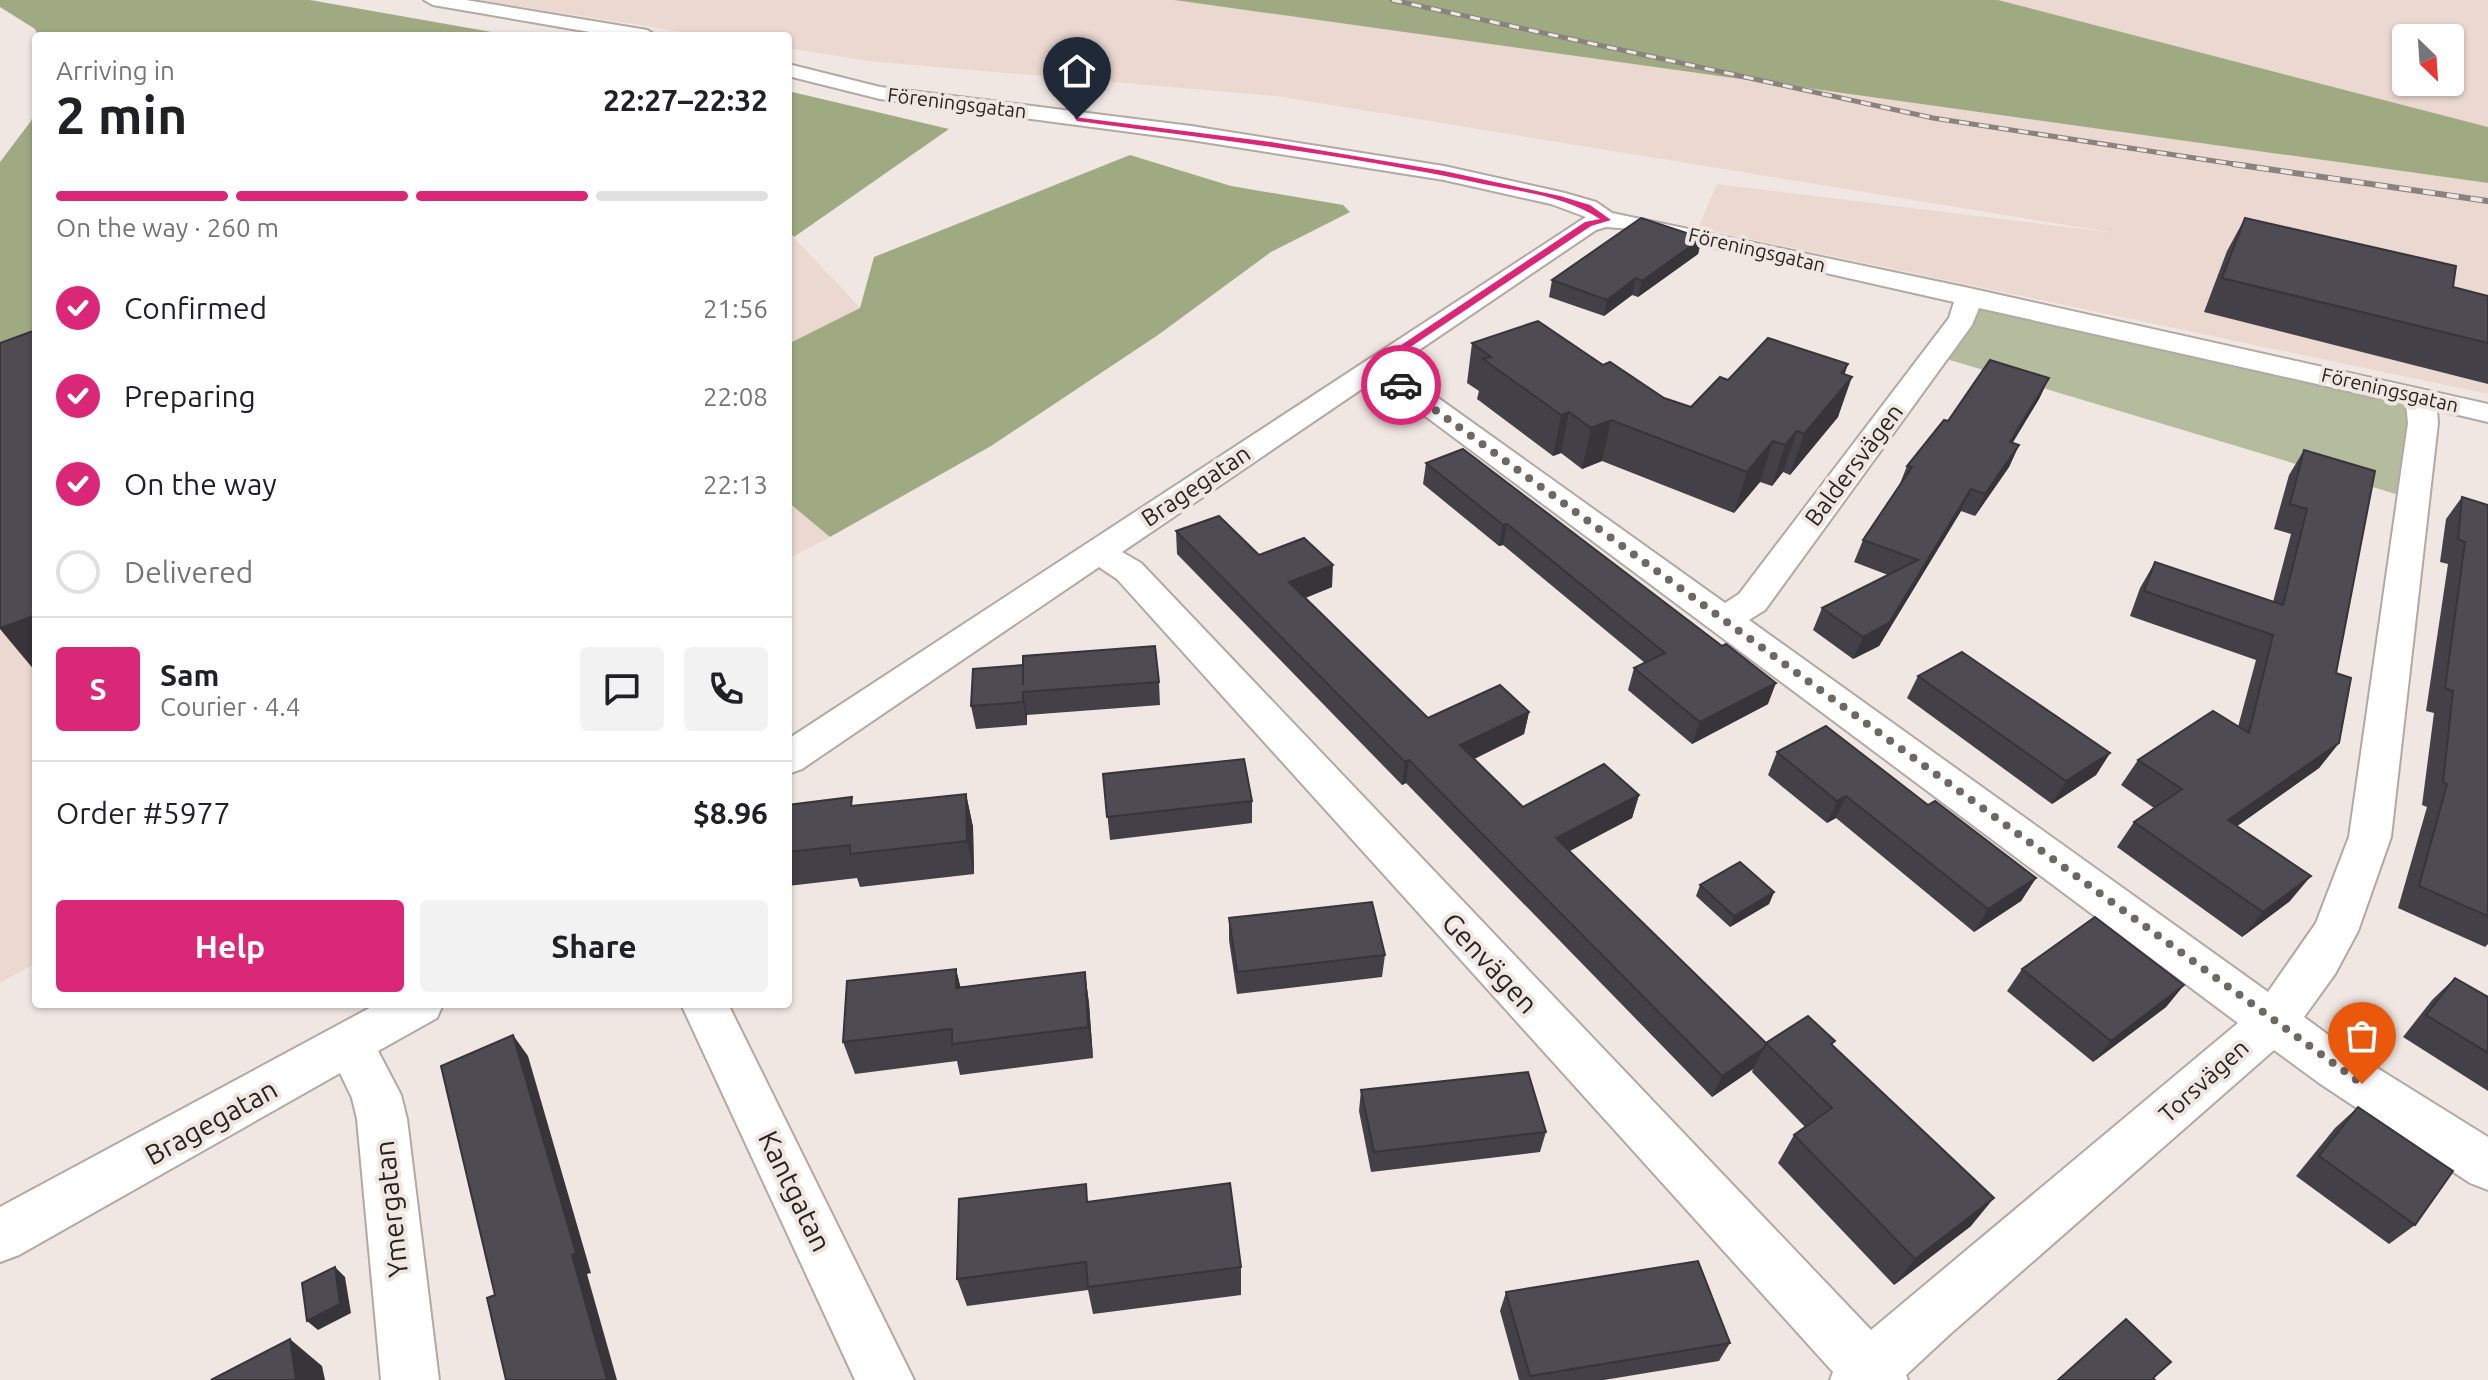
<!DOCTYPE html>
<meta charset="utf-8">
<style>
body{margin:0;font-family:Ubuntu,sans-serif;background:#f2f2f2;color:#202124;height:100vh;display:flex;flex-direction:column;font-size:30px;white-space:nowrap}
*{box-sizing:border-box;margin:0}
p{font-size:26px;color:#757577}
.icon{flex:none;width:44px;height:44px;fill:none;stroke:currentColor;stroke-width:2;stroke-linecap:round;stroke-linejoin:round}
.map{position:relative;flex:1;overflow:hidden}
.sheet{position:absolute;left:32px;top:32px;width:760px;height:976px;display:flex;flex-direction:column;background:#fff;border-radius:8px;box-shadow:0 2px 6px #0004}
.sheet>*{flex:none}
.needle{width:52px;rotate:155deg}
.controls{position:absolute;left:2392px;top:24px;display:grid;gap:16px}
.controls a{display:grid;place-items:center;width:72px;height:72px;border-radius:8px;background:#fff;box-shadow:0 2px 6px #0004;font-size:40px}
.pin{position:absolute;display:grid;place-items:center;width:68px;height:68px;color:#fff;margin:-82px -34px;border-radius:50% 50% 50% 0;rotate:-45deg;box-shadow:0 0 8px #0007}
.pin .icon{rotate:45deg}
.courier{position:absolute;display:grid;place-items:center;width:80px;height:80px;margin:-40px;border:6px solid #db2777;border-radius:50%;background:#fff;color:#222;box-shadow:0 2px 10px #0007}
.headline em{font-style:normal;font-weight:700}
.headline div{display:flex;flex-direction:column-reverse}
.headline{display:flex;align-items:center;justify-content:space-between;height:136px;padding:0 24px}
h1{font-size:52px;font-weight:700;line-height:60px}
.bar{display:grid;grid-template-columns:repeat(4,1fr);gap:12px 8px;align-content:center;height:96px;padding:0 24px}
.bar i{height:10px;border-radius:6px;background:#e0e0e0}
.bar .current{background:#db2777}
.bar p{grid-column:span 4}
.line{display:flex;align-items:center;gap:20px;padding:0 24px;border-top:2px solid #e0e0e0}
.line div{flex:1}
.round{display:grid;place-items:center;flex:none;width:84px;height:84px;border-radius:8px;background:#f2f2f2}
ol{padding:0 24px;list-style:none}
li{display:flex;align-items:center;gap:24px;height:88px}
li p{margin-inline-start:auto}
li .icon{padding:8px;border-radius:50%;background:#db2777;color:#fff;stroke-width:4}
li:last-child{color:#757577}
li i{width:44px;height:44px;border:4px solid #e0e0e0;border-radius:50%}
.action{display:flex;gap:16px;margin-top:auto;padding:16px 24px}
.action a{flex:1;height:92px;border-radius:8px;background:#db2777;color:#fff;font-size:32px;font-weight:700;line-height:92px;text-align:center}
.action a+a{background:#f2f2f2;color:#202124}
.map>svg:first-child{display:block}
.built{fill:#ebd9d1;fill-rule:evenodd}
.green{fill:#b5bc9e}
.forest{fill:#a0aa82}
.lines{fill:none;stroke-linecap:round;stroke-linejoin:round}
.minor-casing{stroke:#b2a8a4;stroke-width:4}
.minor{fill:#fff;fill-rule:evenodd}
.rail-far1-casing{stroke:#89827f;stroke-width:5}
.rail-casing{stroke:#89827f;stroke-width:6}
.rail-far1{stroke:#f1e7e2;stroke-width:3;stroke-dasharray:10;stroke-linecap:butt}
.rail{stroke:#f1e7e2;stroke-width:4;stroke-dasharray:12;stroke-linecap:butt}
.wall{fill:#444047}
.shaded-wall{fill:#37343a}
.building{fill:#4f4b53;stroke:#37343a;stroke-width:2}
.route{fill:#db2777}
.done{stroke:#6e6865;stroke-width:8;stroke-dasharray:0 14.4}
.labels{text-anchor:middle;stroke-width:8;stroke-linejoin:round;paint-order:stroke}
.far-street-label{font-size:20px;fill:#282422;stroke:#f1e7e2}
.street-label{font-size:24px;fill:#282422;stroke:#f1e7e2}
.near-street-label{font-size:28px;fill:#282422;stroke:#f1e7e2}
</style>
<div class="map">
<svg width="2488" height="1380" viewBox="0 0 2488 1380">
<rect width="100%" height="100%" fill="#f1e7e2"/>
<g class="built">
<polygon points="478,0 1174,0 2488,183 2488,394 1698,228 1717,184 2115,233 1276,96 867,61 788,48 788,36 709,36"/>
<path d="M1998,0H2488V127ZM2450,38V82H2406V38Z"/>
<polygon points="788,231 860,308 788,344"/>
<polygon points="36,344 36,963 0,983 0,359"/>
<polygon points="788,502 830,537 788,559"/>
</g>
<polygon class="green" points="1970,299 2419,394 2419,501 1940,357"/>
<g class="forest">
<polygon points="0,0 310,0 514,36 38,36 35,29 0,7"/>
<polygon points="1174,0 1998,0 2488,127 2488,183"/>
<polygon points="788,91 949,129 794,237 788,231"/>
<polygon points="36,109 36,344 0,359 0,162 31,121"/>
<polygon points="1130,155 1231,186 1343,205 1350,212 1271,252 1158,335 991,446 830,537 788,502 788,344 860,308 874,257"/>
</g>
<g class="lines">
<defs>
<g id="minor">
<polygon points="424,0 466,0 647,30 657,36 613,36 433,5"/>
<path d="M788,64L880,87L1191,126L1444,166L1565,193L1596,202L1612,213L1969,288L2488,404V422L2437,410L2438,423L2391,837L2358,931L2335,974L2304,1017L2353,1053L2488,1137V1190L2470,1183L2319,1083L2274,1050L1949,1335L1906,1375L1908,1380H1830L1833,1372L1117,579L1099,567L802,769L788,774V739L1586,217L1551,204L1444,180L1191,140L880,99L788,76ZM1606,227L1631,229L1954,302L1949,318L1739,594L1725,603L1413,380L1391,369L1596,230ZM1979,308L2406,404L2408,423L2349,837L2316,923L2268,992L1749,620L1765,610L1972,325ZM1372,382L1393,392L2238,1023L1871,1330L1141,563L1122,552Z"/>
<polygon points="377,1004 443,1004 437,1018 378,1051 401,1095 407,1119 439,1380 381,1380 357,1119 352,1098 340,1073 19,1255 0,1262 0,1207"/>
<polygon points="681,1004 728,1004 914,1380 855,1380"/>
</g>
</defs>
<use href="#minor" class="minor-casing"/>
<use href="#minor" class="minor"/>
<defs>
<polyline id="rail-far1" points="1392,0 1933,118 2247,166"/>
<polyline id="rail" points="2233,164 2488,201"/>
</defs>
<use href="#rail-far1" class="rail-far1-casing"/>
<use href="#rail" class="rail-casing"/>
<use href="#rail-far1" class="rail-far1"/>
<use href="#rail" class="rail"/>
</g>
<g class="wall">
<polygon points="2245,218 2453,287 2488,296 2488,384 2204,312 2227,251"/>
<polygon points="1702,238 1698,254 1638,297 1632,295 1604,316 1549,297 1552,280"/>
<polygon points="1472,343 1603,365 1664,398 1691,407 1728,380 1845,375 1838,417 1790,475 1783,472 1772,486 1760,482 1734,513 1602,461 1582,469 1561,453 1553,456 1477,399 1479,391 1467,383"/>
<polygon points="2049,378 2039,399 2012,443 2019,445 2009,467 1975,516 1961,511 1879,646 1853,659 1813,630 1822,608 1888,575 1854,562 1863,540 1899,486 1907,466 1948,421"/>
<polygon points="2304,450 2336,673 2339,743 2319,768 2237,826 2290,901 2242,937 2117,847 2134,822 2154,808 2121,785 2138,760 2238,727 2256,660 2130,616 2140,588 2155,562 2273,602 2291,534 2274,529 2289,475"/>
<polygon points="1426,463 1768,704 1692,744 1628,690 1634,668 1645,663 1503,545 1499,546 1423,484"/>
<polygon points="2462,497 2488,505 2488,944 2485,947 2398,908 2427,807 2422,805 2434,713 2426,711 2448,564 2440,562 2446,519"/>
<polygon points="1176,531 1259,555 1332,587 1305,598 1428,718 1529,712 1524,734 1474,759 1523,807 1639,795 1632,818 1569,851 1766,1043 1835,1041 1832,1045 1971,1226 1894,1285 1778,1163 1794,1135 1805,1127 1752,1072 1753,1069 1712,1097 1406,783 1402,785 1177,554"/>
<polygon points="973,669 1159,682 1160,705 1027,715 1027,725 976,729 971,706"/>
<polygon points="1918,676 2110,753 2096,775 2052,804 1907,698"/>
<polygon points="1777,752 1928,805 2036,878 2021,901 1974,932 1836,818 1827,823 1768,775"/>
<polygon points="1103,774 1252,801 1252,823 1110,840"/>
<polygon points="966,794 973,827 974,874 860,887 857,878 788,886 788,805 855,806"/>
<polygon points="1700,885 1774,892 1769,904 1730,927 1696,896"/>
<polygon points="1229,918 1385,955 1382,977 1237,994 1229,940"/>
<polygon points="956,969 960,987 1085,972 1089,1004 1093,1058 960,1075 957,1061 855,1074 843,1042"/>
<polygon points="2022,969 2184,985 2166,1007 2093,1062 2007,991"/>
<polygon points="2455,978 2488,997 2488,1091 2403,1037 2432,1000"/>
<polygon points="1361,1090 1546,1132 1540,1152 1371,1172 1359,1111"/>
<polygon points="2358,1107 2415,1225 2389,1244 2296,1176 2335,1128"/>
<polygon points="1089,1201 1241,1267 1241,1295 1093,1314 1088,1290 967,1306 957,1279"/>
<polygon points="1506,1292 1730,1343 1719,1361 1604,1380 1519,1380 1500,1311"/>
</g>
<g class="shaded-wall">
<polygon points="1702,238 1698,254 1638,297 1642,281"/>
<polygon points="1636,278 1632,295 1604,316 1607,300"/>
<polygon points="1848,364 1838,394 1852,377 1838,417 1790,475 1804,434 1841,373"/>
<polygon points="2049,378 2039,399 2000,464 2010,442"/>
<polygon points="1569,412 1561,453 1553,456 1561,415"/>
<polygon points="1611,420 1602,461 1582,469 1591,428"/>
<polygon points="1797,431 1783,472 1772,486 1785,445"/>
<polygon points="1773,441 1760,482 1734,513 1747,472"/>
<polygon points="2019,445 2009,467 1975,516 1985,494"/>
<polygon points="1971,489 1961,511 1879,646 1853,659 1863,637"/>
<polygon points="1507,524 1503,545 1499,546 1503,525"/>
<polygon points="1333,565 1332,587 1288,605 1289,582"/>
<polygon points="36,615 36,670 35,671 0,629 0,628"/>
<polygon points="1776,683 1768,704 1692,744 1700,722"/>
<polygon points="1023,692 1027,715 1027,725 1023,702"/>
<polygon points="1529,712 1524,734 1456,768 1460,745"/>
<polygon points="2339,743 2319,768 2209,846 2228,820"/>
<polygon points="2110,753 2096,775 2052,804 2066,781"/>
<polygon points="1409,760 1406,783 1402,785 1405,762"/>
<polygon points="966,794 973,827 974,874 967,841"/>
<polygon points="1639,795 1632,818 1551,861 1556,838"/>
<polygon points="1846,796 1836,818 1827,823 1837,801"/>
<polygon points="2311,876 2290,901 2242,937 2263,912"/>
<polygon points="2036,878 2021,901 1974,932 1988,909"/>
<polygon points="1774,892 1769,904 1730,927 1734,916"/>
<polygon points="956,969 964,1001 956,988"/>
<polygon points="1085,972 1089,1004 1093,1058 1088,1027"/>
<polygon points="2184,985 2166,1007 2093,1062 2111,1041"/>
<polygon points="513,1035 528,1056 591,1273 587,1274 617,1380 607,1380 572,1255"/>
<polygon points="1764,1048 1753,1069 1712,1097 1722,1076"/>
<polygon points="1994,1198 1971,1226 1894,1285 1915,1259"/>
<polygon points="335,1267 345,1277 351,1313 318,1330 307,1321"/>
<polygon points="290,1339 322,1366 325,1380 296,1380"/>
</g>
<g class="building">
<polygon points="1641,218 1702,238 1642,281 1636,278 1607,300 1552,280"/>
<polygon points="2245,218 2456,266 2453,287 2488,296 2488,343 2222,278"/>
<polygon points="1538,321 1603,365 1610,362 1664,398 1691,407 1720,377 1728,380 1768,338 1848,364 1841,373 1852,377 1804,434 1797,431 1785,445 1773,441 1747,472 1611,420 1591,428 1569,412 1561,415 1483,359 1491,357 1472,343"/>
<polygon points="36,330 36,615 0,628 0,343"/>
<polygon points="1990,360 2049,378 2010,442 2019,445 1985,494 1971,489 1889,623 1863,637 1822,608 1918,560 1863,540 1912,467 1907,466 1944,420 1948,421"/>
<polygon points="1463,449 1722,646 1726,644 1776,683 1700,722 1634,668 1665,653 1507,524 1503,525 1426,463"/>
<polygon points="2304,450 2375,471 2336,673 2351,678 2339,743 2228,820 2311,876 2263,912 2134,822 2182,789 2138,760 2213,711 2249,733 2273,635 2144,591 2155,562 2283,605 2307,509 2290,504"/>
<polygon points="2462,497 2488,505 2488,916 2419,886 2447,784 2443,782 2453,691 2445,688 2465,542 2458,539"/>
<polygon points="1219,516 1259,555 1304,538 1333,565 1289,582 1428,718 1500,685 1529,712 1460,745 1523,807 1604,764 1639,795 1556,838 1768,1045 1766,1043 1764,1048 1722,1076 1409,760 1405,762 1176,531"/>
<polygon points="1155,646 1159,682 1023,692 1023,702 971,706 973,669 1023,665 1023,685 1023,656"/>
<polygon points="1962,652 2110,753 2066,781 1918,676"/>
<polygon points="1826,726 1928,805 1935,801 2036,878 1988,909 1846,796 1837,801 1777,752"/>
<polygon points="1244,759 1252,801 1107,817 1103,774"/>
<polygon points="966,794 967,841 850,854 850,845 788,852 788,805 852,797 851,806"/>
<polygon points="1740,862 1774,892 1734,916 1700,885"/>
<polygon points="1372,902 1385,955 1237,972 1229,918"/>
<polygon points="2095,917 2184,985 2111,1041 2022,969"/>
<polygon points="956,969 956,988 1085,972 1088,1027 952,1044 952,1029 843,1042 847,981"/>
<polygon points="2455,978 2488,997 2488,1053 2426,1015"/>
<polygon points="1808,1016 1835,1041 1831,1044 1994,1198 1915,1259 1794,1135 1832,1108 1766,1043"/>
<polygon points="513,1035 576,1253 572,1255 607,1380 506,1380 487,1298 495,1295 441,1066"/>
<polygon points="1528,1072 1546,1132 1374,1152 1361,1090"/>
<polygon points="2358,1107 2453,1171 2415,1225 2319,1156"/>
<polygon points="1230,1183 1241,1267 1088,1287 1086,1262 957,1279 959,1199 1086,1184 1087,1202"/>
<polygon points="1698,1261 1730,1343 1530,1376 1506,1292"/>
<polygon points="335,1267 340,1304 307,1321 302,1283"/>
<polygon points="2126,1319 2171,1362 2153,1378 2155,1380 2058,1380"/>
<polygon points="290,1339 296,1380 211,1380"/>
</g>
<path class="route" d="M1074,117L1271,142L1444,171L1560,196L1590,205L1611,220L1591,226L1376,370L1404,383L1406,385L1401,388L1364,370L1585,222L1600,219C1566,196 1522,192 1483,184C1349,155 1213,139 1077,121Z"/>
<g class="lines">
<polyline class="done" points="1401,385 2362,1084"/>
</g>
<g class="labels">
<g class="far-street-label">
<text transform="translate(957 103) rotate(7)" y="7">Föreningsgatan</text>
<text transform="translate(1757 250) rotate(13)" y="7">Föreningsgatan</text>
<text transform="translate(2390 390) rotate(13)" y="7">Föreningsgatan</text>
</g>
<g class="street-label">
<text transform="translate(1854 465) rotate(-53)" y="8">Baldersvägen</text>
<text transform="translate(1196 486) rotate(-34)" y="8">Bragegatan</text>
<text transform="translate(2204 1081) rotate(-42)" y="8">Torsvägen</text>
</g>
<g class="near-street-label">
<text transform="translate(1490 963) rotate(47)" y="10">Genvägen</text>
<text transform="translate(211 1122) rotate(-29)" y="10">Bragegatan</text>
<text transform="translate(795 1191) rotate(64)" y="10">Kantgatan</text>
<text transform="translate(391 1209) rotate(-96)" y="10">Ymergatan</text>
</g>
</g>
</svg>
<div class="controls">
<a><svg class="needle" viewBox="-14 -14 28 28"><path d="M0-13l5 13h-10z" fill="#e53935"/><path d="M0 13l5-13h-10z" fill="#757577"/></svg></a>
</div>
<div class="pin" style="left:2362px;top:1084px;background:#ea580c"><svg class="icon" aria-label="bag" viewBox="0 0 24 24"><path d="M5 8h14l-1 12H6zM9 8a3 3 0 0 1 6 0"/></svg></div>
<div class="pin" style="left:1077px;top:119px;background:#1f2937"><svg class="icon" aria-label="home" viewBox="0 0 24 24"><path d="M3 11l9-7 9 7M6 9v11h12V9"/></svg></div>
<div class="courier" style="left:1401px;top:385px"><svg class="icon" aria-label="car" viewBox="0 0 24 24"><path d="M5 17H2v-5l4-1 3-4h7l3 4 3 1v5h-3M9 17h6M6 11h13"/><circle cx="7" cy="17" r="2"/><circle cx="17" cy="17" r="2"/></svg></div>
<section class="sheet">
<div class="headline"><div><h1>2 min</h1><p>Arriving in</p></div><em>22:27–22:32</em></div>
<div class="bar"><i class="current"></i><i class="current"></i><i class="current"></i><i></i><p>On the way · 260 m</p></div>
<ol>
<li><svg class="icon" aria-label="check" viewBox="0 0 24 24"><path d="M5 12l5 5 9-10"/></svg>Confirmed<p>21:56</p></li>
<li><svg class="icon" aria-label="check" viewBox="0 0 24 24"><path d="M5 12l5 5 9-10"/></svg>Preparing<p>22:08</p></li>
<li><svg class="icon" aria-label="check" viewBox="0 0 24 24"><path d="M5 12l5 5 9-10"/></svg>On the way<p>22:13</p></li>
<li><i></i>Delivered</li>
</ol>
<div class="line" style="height:144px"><b class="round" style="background:#db2777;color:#fff">S</b><div><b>Sam</b><p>Courier · 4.4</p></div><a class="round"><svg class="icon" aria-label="chat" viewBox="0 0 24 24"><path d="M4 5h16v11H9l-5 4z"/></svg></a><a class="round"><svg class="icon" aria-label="phone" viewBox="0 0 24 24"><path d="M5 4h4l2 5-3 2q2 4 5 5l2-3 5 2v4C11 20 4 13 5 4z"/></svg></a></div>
<div class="line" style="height:104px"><div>Order #5977</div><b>$8.96</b></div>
<div class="action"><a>Help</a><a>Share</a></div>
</section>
</div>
